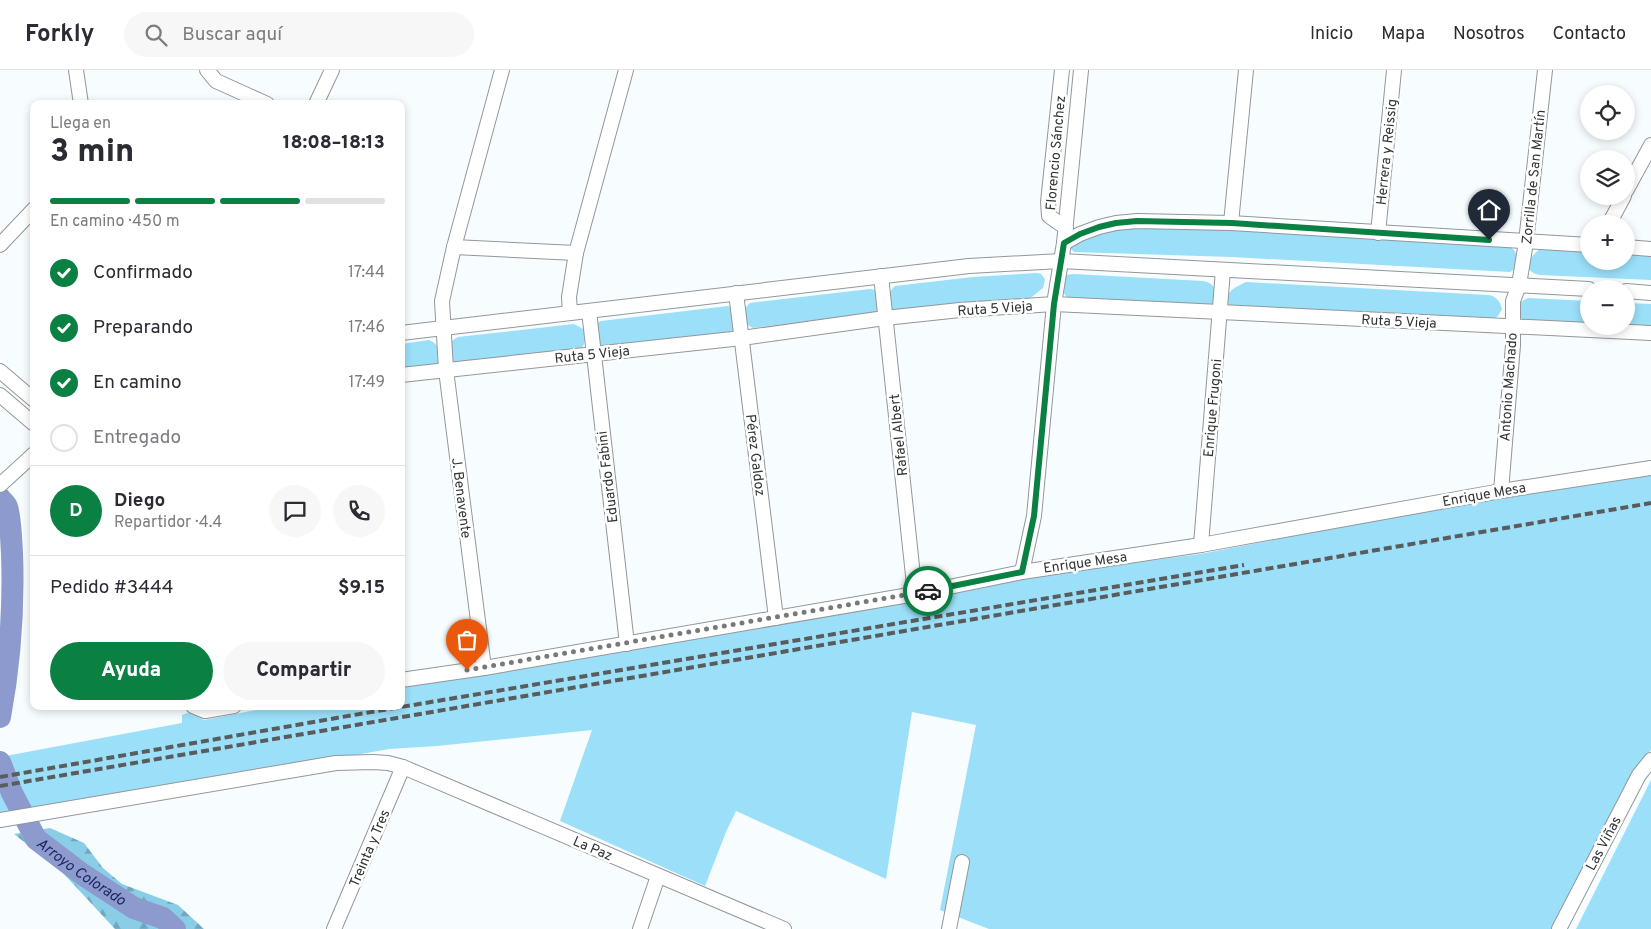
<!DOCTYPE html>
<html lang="es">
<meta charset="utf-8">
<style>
body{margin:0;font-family:Overpass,sans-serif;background:#f7f7f7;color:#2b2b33;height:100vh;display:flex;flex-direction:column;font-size:19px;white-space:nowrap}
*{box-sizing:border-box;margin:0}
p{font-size:16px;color:#7c7c81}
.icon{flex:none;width:28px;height:28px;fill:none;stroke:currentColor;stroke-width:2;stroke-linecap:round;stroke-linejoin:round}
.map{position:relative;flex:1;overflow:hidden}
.sheet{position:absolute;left:30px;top:30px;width:375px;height:610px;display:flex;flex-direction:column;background:#fff;border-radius:10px;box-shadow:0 2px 8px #0003}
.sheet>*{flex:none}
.controls{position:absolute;left:1580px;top:15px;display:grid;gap:10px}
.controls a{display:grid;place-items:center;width:55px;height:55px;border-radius:50%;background:#fff;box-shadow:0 2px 8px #0003;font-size:25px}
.pin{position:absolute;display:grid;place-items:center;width:42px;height:42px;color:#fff;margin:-51px -21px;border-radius:50% 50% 50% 0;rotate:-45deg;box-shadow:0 0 5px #0007}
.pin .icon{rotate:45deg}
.courier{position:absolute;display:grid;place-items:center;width:50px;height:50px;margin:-25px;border:4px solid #0b8043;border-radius:50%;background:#fff;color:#222;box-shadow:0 1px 6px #0007}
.headline em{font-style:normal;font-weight:800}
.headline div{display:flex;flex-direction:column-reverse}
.headline{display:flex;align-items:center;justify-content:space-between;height:85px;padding:0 20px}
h1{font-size:32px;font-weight:800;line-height:38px}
.bar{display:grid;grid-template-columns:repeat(4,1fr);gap:8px 5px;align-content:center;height:60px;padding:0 20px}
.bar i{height:6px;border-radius:4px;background:#e1e1e2}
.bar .current{background:#0b8043}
.bar p{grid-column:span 4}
.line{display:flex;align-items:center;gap:12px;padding:0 20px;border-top:1px solid #e1e1e2}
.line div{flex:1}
.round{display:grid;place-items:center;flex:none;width:52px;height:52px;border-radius:26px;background:#f7f7f7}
ol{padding:0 20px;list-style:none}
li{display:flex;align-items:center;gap:15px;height:55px}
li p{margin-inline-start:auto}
li .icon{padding:5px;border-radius:50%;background:#0b8043;color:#fff;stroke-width:4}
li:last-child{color:#7c7c81}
li i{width:28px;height:28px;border:2px solid #e1e1e2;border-radius:50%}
.cta{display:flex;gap:10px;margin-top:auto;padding:10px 20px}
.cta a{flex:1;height:58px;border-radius:30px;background:#0b8043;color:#fff;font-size:20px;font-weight:800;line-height:58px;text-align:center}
.cta a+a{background:#f7f7f7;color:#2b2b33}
header{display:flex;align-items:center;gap:30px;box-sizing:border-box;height:70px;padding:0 25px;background:#fff;border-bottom:1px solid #e1e1e2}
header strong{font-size:24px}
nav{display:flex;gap:28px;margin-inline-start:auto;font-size:18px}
.search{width:350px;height:45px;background:#f7f7f7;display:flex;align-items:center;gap:12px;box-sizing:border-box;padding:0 18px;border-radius:28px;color:#7c7c81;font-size:19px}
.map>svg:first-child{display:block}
.grass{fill:#9bdff9}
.forest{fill:url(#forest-firs)}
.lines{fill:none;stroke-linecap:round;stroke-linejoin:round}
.river{stroke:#8c9ace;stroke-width:22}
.minor-casing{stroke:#939799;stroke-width:16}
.minor{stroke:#fff;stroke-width:14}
.rail{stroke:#595c5c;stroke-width:4;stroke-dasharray:8 4;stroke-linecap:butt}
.done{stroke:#777a7b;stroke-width:5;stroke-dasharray:0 9}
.route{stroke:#0b8043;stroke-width:6}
.labels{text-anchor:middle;stroke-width:5;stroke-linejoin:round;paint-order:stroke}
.street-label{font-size:14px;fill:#323434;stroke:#fff}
.water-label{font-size:15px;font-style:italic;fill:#1d2562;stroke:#fff}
</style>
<header>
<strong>Forkly</strong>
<div class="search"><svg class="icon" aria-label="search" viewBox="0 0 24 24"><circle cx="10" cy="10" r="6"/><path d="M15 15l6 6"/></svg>Buscar aquí</div>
<nav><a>Inicio</a><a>Mapa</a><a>Nosotros</a><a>Contacto</a></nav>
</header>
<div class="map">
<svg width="1651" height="859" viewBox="0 0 1651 859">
<defs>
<pattern id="forest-firs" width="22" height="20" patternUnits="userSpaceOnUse" patternTransform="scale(1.25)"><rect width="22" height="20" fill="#89cde7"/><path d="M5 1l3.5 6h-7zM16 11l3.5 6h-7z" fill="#71a7bc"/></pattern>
</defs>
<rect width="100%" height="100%" fill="#f7fcfe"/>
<g class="grass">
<path d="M1122,158L1233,160L1509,176C1519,182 1517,189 1515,199L1510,202L1232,187L1074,182L1071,179L1072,175L1086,165Z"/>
<path d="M1540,179L1589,181V191H1626V183L1651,184V210L1540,205C1521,201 1528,188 1540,179Z"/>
<path d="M1037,203L1041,204L1045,209L1043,218L1028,230L894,240L890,237C888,228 888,222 895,216L973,207Z"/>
<path d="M1074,204L1203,211C1215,213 1218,222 1214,233L1207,236L1067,227L1062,221L1066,205Z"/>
<path d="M1246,212L1488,225C1496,226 1500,231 1502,239L1498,246L1490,251L1231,238L1226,230C1229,219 1236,217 1246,212Z"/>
<path d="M870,219L875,220C880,228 880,233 876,242L753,258L746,254C745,245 742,240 750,233Z"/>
<path d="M1528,228L1589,231V256L1529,254C1516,246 1511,235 1528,228Z"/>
<polygon points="1626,233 1651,234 1651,259 1626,256"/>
<polygon points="728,236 731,237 736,258 731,262 604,278 597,276 596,254 601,251"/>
<path d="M574,254L583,259C586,269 586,273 580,281L454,293C446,285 447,272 458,267Z"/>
<path d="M429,270C439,274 443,284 438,294L401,302V274Z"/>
<polygon points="1651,403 1651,680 1633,702 1554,859 989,859 940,840 976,655 912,642 886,809 736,741 726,762 705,816 560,751 592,660 437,676 389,679 0,749 0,687 182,653 182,645 190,642 204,650 277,636 401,636 401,616 918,531 1016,509 1200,484 1503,426"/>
<polygon points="1651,710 1651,859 1576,859"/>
</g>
<polygon class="forest" points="50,758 84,773 103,798 122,814 178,835 204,859 115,859 62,802 14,764"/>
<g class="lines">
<g class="river">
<path d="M0,428C2,431 6,434 7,437C11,450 11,470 12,483C14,538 10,593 0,647"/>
<path id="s1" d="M0,692L12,723L36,769L82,804L134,838L163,848L175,859"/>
</g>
<defs>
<g id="minor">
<polyline points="76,0 81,34"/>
<polyline points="207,0 216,11 267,34"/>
<polyline points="1062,0 1048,132 1049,146 1066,158"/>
<polyline points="316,34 332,0"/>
<polyline points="1626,121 1651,75"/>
<polyline points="1231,153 1246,0"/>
<polyline points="1609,154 1624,126"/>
<polyline points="1378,163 1394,0"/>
<polyline points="1064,173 1080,164 1099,157 1116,153 1137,151 1231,153 1589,175"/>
<polyline points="0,175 34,139"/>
<polyline points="454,177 576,183"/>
<polyline points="1626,177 1651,179"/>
<polyline points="881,206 915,524"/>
<polyline points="1626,221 1651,223"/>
<polyline points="736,223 776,548"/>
<polyline points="589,241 627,574"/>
<polyline points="570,243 569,227 576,183 626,0"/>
<polyline points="401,263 969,196 1061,191 1589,219"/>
<polyline points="0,301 34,330"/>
<polyline points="401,305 742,268 885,248 960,240 1054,234 1651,263"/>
<polyline points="0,325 34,354"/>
<polyline points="0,415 34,384"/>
<polyline points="1501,421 1513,275 1513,231 1519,215 1526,172 1545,0"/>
<polyline points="1201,475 1223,200"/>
<polyline points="1022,502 1034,446 1054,234 1064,173 1081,0"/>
<polyline points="484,598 446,300 442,231 454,177 502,0"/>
<polyline points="401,610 484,598 915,524 1022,502 1201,475 1501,421 1651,398"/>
<polyline points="193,636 205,641 234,636"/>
<polyline points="0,750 336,693 373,692 388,693 403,697 784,859"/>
<polyline points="334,859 403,697"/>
<polyline points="640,859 658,806"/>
<polyline points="949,859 962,792"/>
<polyline points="1559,859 1639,705 1651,690"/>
</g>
</defs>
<use href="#minor" class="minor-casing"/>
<use href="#minor" class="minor"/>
<g class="rail">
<polyline points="0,707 342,647 1244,495"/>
<polyline points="0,716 1651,433"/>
</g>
</g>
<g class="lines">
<polyline class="done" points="467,600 928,521"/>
<polyline class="route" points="928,521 1022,502 1034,446 1054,234 1064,173 1080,164 1099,157 1116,153 1137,151 1232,153 1489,170"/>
</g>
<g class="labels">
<g class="street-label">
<text transform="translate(1386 82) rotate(-84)" y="5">Herrera y Reissig</text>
<text transform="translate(1055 83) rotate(-85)" y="5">Florencio Sánchez</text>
<text transform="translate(1533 107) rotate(-84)" y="5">Zorrilla de San Martín</text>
<text transform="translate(995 238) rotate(-4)" y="5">Ruta 5 Vieja</text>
<text transform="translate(1399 251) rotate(3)" y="5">Ruta 5 Vieja</text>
<text transform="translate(592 284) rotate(-6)" y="5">Ruta 5 Vieja</text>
<text transform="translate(1508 317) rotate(-86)" y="5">Antonio Machado</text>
<text transform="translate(1212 338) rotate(-85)" y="5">Enrique Frugoni</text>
<text transform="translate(898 365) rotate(-96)" y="5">Rafael Albert</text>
<text transform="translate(756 385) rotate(83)" y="5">Pérez Galdoz</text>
<text transform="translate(607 407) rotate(-97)" y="5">Eduardo Fabini</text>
<text transform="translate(1484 424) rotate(-10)" y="5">Enrique Mesa</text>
<text transform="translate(462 428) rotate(83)" y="5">J. Benavente</text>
<text transform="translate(1085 492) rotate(-8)" y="5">Enrique Mesa</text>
<text transform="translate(1603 773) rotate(-62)" y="5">Las Viñas</text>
<text transform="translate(369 778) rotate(-67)" y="5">Treinta y Tres</text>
<text transform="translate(593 778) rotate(23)" y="5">La Paz</text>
</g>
<g class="water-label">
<text dy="5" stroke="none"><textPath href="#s1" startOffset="141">Arroyo Colorado</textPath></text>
</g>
</g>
</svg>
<div class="controls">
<a><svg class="icon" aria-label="locate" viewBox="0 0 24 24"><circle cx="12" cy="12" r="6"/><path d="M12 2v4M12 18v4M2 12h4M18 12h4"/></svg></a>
<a><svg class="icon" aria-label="layers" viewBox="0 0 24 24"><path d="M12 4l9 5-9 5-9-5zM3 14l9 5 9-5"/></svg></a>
<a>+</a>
<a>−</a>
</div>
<div class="pin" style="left:467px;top:600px;background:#ea580c"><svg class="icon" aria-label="bag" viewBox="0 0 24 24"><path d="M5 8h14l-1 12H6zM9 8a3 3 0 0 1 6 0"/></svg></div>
<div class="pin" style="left:1489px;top:170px;background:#1f2937"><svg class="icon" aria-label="home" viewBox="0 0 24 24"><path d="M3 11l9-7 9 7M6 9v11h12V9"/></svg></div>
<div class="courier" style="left:928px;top:521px"><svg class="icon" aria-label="car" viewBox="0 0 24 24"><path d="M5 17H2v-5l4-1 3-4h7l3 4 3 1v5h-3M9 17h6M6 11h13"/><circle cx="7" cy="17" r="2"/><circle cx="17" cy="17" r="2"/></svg></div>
<section class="sheet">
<div class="headline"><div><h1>3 min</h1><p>Llega en</p></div><em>18:08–18:13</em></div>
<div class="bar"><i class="current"></i><i class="current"></i><i class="current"></i><i></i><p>En camino · 450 m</p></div>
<ol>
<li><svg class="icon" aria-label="check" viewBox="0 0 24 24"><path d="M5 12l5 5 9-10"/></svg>Confirmado<p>17:44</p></li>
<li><svg class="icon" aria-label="check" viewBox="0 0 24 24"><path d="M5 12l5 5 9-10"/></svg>Preparando<p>17:46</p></li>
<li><svg class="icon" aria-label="check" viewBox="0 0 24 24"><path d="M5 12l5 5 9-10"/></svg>En camino<p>17:49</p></li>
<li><i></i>Entregado</li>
</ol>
<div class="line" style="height:90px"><b class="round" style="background:#0b8043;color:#fff">D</b><div><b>Diego</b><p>Repartidor · 4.4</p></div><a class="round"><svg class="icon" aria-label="chat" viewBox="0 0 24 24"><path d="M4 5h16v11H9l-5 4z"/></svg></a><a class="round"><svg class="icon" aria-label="phone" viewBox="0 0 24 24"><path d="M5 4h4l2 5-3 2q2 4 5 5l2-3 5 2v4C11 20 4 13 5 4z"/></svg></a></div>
<div class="line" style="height:65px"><div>Pedido #3444</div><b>$9.15</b></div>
<div class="cta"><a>Ayuda</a><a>Compartir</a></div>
</section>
</div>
